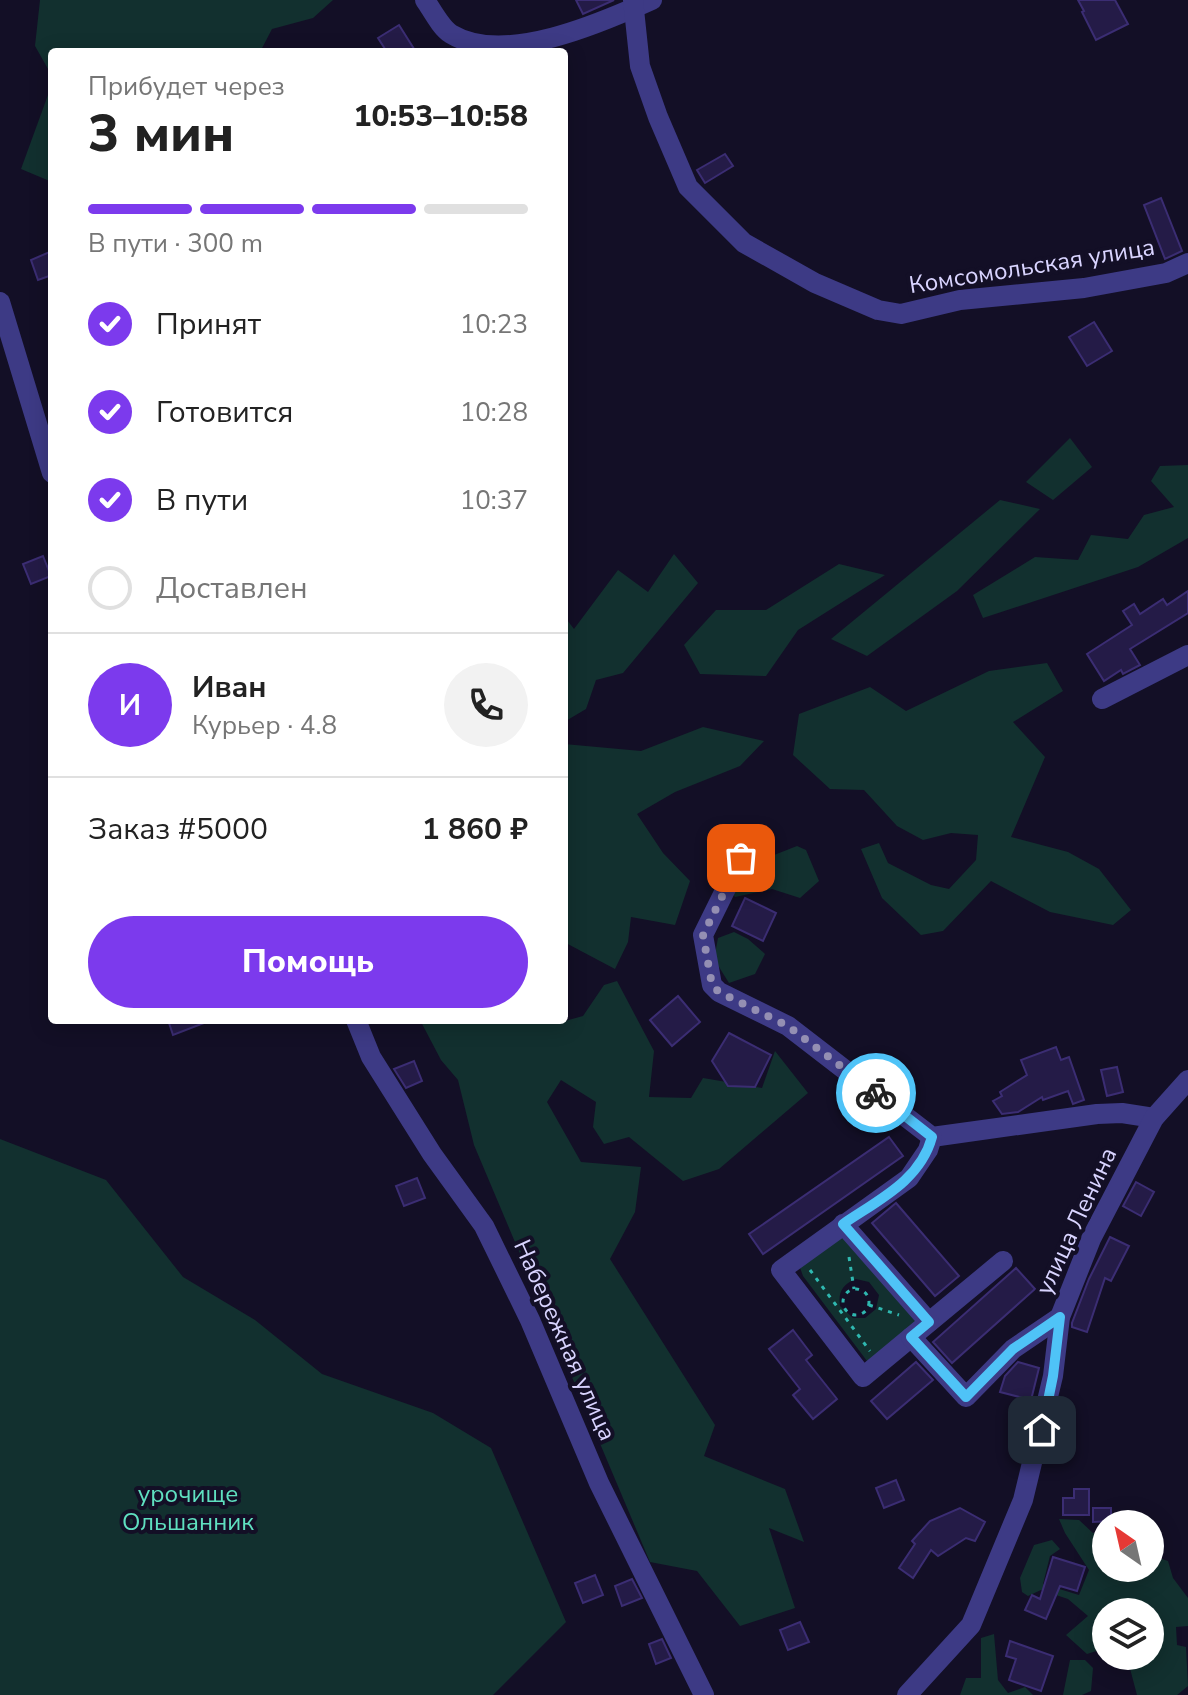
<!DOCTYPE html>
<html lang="ru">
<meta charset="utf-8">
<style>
body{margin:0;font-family:"Nunito Sans",sans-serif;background:#f2f2f2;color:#222;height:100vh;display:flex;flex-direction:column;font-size:30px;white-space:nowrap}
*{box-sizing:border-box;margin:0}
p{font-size:26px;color:#767676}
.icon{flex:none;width:44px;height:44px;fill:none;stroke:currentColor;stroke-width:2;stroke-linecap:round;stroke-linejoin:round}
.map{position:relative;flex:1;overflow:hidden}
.sheet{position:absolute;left:48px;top:48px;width:520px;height:976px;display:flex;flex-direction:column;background:#fff;border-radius:8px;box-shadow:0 4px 20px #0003}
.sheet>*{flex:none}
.needle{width:52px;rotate:326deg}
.fabs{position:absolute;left:1092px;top:1510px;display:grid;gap:16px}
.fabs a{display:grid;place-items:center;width:72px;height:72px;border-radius:50%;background:#fff;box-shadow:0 4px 20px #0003;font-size:40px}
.pin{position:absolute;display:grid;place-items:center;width:68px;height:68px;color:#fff;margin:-34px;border-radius:16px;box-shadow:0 4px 12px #0006}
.courier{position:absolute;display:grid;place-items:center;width:80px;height:80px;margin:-40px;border:6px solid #4fc3f7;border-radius:50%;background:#fff;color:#222;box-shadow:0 2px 10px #0007}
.headline em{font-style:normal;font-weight:800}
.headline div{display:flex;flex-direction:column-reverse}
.headline{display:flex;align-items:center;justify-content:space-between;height:136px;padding:0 40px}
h1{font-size:52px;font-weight:800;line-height:60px}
.bar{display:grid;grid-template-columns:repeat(4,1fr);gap:12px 8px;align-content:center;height:96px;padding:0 40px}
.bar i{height:10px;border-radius:6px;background:#e0e0e0}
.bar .current{background:#7c3aed}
.bar p{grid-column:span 4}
.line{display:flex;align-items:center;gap:20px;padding:0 40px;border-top:2px solid #e0e0e0}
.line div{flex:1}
.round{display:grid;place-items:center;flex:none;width:84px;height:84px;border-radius:42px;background:#f2f2f2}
ol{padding:0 40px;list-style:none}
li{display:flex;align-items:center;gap:24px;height:88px}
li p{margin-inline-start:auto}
li .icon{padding:8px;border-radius:50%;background:#7c3aed;color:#fff;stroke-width:4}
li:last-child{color:#767676}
li i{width:44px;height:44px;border:4px solid #e0e0e0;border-radius:50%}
.primary-button{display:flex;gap:16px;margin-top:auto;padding:16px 40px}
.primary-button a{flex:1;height:92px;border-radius:48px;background:#7c3aed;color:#fff;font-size:32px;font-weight:800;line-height:92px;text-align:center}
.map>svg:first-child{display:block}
.green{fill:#12302f;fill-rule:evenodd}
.building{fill:#241b47;stroke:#3b2d73;stroke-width:2}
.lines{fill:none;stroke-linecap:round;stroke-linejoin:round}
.path{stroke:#2fb8b0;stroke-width:3;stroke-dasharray:4 6;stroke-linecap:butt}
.minor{stroke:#3d3a85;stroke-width:20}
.done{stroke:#948fb3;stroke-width:8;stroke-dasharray:0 14.4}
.route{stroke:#4fc3f7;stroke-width:10}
.labels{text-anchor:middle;stroke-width:8;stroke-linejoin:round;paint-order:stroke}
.street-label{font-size:24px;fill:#d9d4ff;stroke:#130f26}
.park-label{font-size:24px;fill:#5fe0c0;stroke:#130f26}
</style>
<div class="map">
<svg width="1188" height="1695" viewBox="0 0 1188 1695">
<rect width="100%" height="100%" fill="#130f26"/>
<g class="green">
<polygon points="40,0 333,0 313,18 272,29 260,52 52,52 52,76 35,46"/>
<polygon points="52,84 52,182 21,169"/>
<polygon points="1070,438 1092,467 1053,500 1026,482"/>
<polygon points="1188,465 1188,538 1138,567 983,618 973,595 1035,557 1078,560 1091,535 1128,539 1144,515 1174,507 1151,481 1160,466"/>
<polygon points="1000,500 1040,509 957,591 867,656 831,639"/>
<polygon points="674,554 698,583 623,673 596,680 586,709 564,722 564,616 574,629 618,570 648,592"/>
<polygon points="839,564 885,575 798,630 766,676 700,674 684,645 716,610 766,610"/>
<polygon points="1047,663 1063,691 1013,722 1045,757 1011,837 1068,852 1099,869 1131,910 1113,925 1050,912 991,881 943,931 921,935 882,898 861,849 879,843 888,863 931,885 949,889 976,860 978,835 951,833 923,840 897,826 864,790 830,789 793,755 799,714 870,687 906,711 989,671"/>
<polygon points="703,727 764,741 740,766 675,792 637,814 663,853 690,881 675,925 631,917 628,942 615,969 564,942 564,744 641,751"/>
<polygon points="797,846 806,850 819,881 800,898 772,889 735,897 729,888 744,867"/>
<polygon points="734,932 748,939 765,954 755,974 729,983 714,959 718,938"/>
<polygon points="617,981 654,1051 649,1097 691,1098 703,1078 762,1088 775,1051 808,1093 719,1169 683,1181 629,1137 604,1144 593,1127 596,1102 561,1080 547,1102 581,1162 641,1167 635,1212 610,1259 715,1425 704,1456 785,1489 804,1542 769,1528 795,1608 740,1626 697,1571 650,1562 474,1145 458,1080 441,1060 420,1020 551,1020 554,1024 583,1016 604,985"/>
<polygon points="0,1139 106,1180 183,1277 255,1320 322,1374 433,1413 491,1448 566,1622 493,1695 0,1695"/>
<path d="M837,1234L851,1240L915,1317L917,1326L867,1361L803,1276L798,1262ZM856,1279L869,1282L879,1295L876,1309L865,1318H853L840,1306C838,1293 842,1284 856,1279Z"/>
<polygon points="1059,1519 1079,1520 1093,1533 1106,1533 1106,1568 1150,1568 1150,1555 1168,1561 1173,1578 1188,1598 1188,1626 1176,1627 1177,1645 1186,1647 1188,1686 1177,1695 1137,1695 1128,1661 1120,1656 1150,1656 1150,1612 1106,1612 1106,1648 1087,1654 1066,1635 1088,1616 1068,1599 1041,1590 1028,1596 1022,1592 1020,1578 1034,1545 1052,1540 1060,1549 1050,1556 1043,1584 1079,1595 1089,1570 1065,1533"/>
<polygon points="994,1634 998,1680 1008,1693 1025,1687 1033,1695 960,1695 966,1678 981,1678 981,1638"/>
<polygon points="1070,1660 1085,1660 1093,1668 1091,1691 1082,1695 1063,1695"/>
</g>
<g class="building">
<polygon points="576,0 614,0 583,14"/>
<polygon points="1078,0 1115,0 1128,24 1096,40 1082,12 1084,11"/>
<polygon points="399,25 416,52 387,52 378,38"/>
<polygon points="725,154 733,166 705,183 697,170"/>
<polygon points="1161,198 1182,251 1165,259 1144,205"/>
<polygon points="52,251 52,275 38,280 31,260"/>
<polygon points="1094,322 1112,351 1087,366 1069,337"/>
<polygon points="43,556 51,576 31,584 23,564"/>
<polygon points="1188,591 1188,613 1130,649 1140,665 1123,674 1121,670 1104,681 1087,654 1132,625 1123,611 1134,604 1140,614 1163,599 1167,605"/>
<polygon points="745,898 776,913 763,941 732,926"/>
<polygon points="678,996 700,1022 672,1046 650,1020"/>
<polygon points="168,1020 209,1020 209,1021 173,1035"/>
<polygon points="729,1033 771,1055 755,1087 728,1086 712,1061"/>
<polygon points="1056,1047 1061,1060 1069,1057 1084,1100 1073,1104 1068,1091 1043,1100 1042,1097 1018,1112 1002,1114 993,1101 1002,1096 1000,1092 1027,1075 1021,1060"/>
<polygon points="414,1061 422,1081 406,1088 394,1069"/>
<polygon points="1117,1067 1123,1092 1107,1096 1101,1070"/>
<polygon points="889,1137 903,1156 763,1254 749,1234"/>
<polygon points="417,1178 425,1198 404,1206 396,1186"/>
<polygon points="1136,1182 1154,1192 1141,1216 1123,1206"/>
<polygon points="896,1203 959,1276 935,1296 872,1223"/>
<polygon points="1110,1237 1129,1246 1111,1281 1105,1278 1087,1332 1072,1327 1072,1323 1089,1279"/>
<polygon points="1016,1268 1035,1289 952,1363 933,1342"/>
<polygon points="793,1330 812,1355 806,1360 837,1399 813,1419 793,1395 800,1389 769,1349"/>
<polygon points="916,1362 933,1380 887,1419 871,1401"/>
<polygon points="1018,1362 1039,1368 1031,1400 1000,1392 1005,1376"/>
<polygon points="896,1480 904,1500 884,1508 876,1488"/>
<polygon points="1074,1489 1089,1489 1089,1515 1063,1515 1063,1498 1074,1498"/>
<polygon points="960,1508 985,1522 975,1541 966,1538 938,1556 931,1550 913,1578 899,1568 915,1544 912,1541 930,1521"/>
<polygon points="1093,1508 1111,1508 1111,1521 1093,1522"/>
<polygon points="1053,1557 1085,1567 1077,1591 1060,1586 1046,1619 1025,1610 1032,1595 1040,1599"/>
<polygon points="595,1575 603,1595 583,1603 575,1583"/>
<polygon points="632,1579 642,1598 622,1606 615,1586"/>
<polygon points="800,1622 809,1642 788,1650 780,1630"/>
<polygon points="662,1639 671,1658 656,1664 649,1644"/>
<polygon points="1010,1641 1053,1656 1041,1691 1009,1680 1016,1659 1006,1656"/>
</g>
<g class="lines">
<g class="path">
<polyline points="849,1257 854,1289"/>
<polyline points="810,1270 870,1351"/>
<circle cx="856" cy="1302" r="13"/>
<polyline points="869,1305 899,1315"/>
</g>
<g class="minor">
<path d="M425,0C432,10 441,28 451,34C504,66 601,23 652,0"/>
<polyline points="633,0 640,66 658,117 688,187 744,243 815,283 878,310 901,314 960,300 1084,288 1166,273 1188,263"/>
<polyline points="0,302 52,473"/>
<polyline points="1102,699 1188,655"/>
<polyline points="741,858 703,935 712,985 719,992 788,1026 932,1137 1097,1114 1122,1113 1154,1118"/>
<polyline points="356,1020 371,1057 432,1154 484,1226 530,1320 599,1483 704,1695"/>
<polyline points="932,1137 928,1150 909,1178 781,1270 863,1377 1003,1261"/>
<polyline points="843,1224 929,1322"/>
<polyline points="911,1337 966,1397 1013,1349 1060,1317"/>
<polyline points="907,1695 971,1625 1023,1500 1053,1376 1060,1317 1091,1239 1154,1118 1188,1080"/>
</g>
</g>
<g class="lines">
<polyline class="done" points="741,858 703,935 712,985 719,992 788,1026 876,1093"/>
<path class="route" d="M876,1093L932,1137C920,1181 878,1200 843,1224L929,1322L911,1337L966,1397L1013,1349L1060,1317L1053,1376L1042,1430"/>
</g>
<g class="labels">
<g class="street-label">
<text transform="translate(1032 266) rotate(-9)" y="8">Комсомольская улица</text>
<text transform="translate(1076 1221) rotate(-65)" y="8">улица Ленина</text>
<text transform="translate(565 1340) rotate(66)" y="8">Набережная улица</text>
</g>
<g class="park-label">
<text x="188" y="1502">урочище<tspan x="188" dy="28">Ольшанник</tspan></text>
</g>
</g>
</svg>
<div class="fabs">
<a><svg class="needle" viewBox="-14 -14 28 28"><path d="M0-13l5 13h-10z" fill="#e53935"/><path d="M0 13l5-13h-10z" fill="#767676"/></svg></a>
<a><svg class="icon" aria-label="layers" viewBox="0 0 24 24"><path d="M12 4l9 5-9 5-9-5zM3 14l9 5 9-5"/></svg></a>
</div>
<div class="pin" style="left:741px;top:858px;background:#ea580c"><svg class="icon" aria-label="bag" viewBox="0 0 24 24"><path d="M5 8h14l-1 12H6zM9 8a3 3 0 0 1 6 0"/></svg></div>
<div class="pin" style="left:1042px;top:1430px;background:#1f2937"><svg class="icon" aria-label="home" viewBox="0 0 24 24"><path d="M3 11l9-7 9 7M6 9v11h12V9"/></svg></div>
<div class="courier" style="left:876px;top:1093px"><svg class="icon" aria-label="bike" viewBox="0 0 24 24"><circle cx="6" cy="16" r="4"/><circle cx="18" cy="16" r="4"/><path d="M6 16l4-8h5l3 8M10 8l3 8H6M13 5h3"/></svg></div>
<section class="sheet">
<div class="headline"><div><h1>3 мин</h1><p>Прибудет через</p></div><em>10:53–10:58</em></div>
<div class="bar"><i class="current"></i><i class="current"></i><i class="current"></i><i></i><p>В пути · 300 m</p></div>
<ol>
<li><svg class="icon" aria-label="check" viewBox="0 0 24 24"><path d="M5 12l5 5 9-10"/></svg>Принят<p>10:23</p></li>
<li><svg class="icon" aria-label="check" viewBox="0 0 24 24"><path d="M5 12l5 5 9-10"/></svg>Готовится<p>10:28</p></li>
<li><svg class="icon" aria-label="check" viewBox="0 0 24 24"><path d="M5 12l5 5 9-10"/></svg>В пути<p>10:37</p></li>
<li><i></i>Доставлен</li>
</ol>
<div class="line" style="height:144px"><b class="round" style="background:#7c3aed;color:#fff">И</b><div><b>Иван</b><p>Курьер · 4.8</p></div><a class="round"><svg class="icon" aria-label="phone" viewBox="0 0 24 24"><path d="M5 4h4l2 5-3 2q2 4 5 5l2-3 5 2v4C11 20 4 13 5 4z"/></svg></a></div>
<div class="line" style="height:104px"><div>Заказ #5000</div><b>1 860 ₽</b></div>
<div class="primary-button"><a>Помощь</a></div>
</section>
</div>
